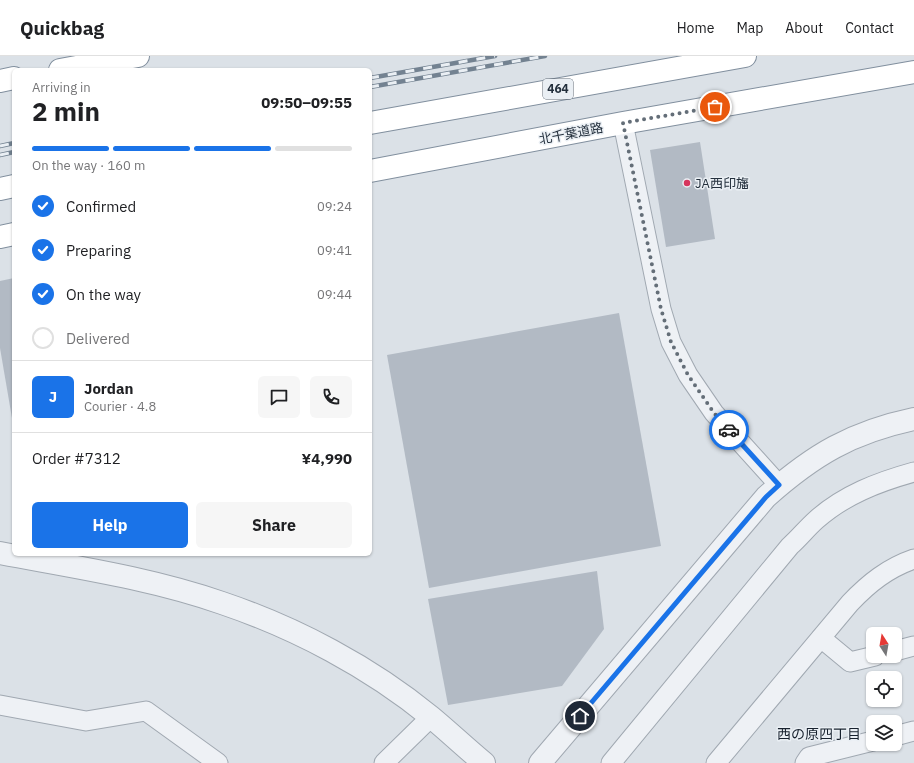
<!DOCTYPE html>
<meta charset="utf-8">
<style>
body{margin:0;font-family:"IBM Plex Sans","Noto Sans JP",sans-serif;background:#f6f6f6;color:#202124;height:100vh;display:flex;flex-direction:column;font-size:15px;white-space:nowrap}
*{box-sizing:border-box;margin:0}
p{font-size:13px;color:#757577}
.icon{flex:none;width:22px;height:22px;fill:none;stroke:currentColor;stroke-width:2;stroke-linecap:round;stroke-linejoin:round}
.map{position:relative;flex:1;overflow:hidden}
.details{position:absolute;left:12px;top:12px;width:360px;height:488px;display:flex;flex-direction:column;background:#fff;border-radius:6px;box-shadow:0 1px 3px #0004}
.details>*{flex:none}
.needle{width:26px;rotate:349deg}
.tools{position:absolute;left:866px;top:571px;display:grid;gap:8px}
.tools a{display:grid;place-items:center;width:36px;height:36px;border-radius:6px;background:#fff;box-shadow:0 1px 3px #0004;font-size:20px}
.pin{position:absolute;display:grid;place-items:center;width:34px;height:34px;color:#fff;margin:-17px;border:2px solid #fff;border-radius:50%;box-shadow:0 1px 4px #0007}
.courier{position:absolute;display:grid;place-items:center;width:40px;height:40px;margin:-20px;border:3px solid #1a73e8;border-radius:50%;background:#fff;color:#222;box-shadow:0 1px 5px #0007}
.headline em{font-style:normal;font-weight:700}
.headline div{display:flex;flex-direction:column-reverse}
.headline{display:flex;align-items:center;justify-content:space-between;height:68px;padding:0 20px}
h1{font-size:26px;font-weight:700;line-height:30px}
.bar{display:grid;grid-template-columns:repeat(4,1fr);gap:6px 4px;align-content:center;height:48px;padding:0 20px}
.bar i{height:5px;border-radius:3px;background:#e0e0e0}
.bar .current{background:#1a73e8}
.bar p{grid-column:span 4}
.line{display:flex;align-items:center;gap:10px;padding:0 20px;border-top:1px solid #e0e0e0}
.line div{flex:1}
.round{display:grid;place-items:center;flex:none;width:42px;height:42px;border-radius:6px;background:#f6f6f6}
ol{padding:0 20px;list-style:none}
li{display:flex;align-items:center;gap:12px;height:44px}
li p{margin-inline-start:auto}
li .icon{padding:4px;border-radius:50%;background:#1a73e8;color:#fff;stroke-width:4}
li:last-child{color:#757577}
li i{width:22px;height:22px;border:2px solid #e0e0e0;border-radius:50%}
.action{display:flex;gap:8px;margin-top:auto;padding:8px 20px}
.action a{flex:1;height:46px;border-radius:6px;background:#1a73e8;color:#fff;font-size:16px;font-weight:700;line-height:46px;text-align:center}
.action a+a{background:#f6f6f6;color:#202124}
header{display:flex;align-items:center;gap:24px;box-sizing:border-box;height:56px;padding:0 20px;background:#fff;border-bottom:1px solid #e0e0e0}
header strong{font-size:19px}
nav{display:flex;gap:22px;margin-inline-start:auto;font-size:14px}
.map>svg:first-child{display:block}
.building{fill:#b2bac4}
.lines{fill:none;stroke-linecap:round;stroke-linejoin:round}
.minor-casing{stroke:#a0a8b1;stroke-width:21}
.tertiary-casing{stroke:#a0a8b1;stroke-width:24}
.trunk-casing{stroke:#818f9e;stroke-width:24}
.minor{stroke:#eef1f5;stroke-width:19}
.tertiary{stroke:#eef1f5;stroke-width:22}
.trunk{stroke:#fff;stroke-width:22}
.rail-casing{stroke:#738291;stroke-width:4.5}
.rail{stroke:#eaeff4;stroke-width:3;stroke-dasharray:9;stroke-linecap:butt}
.done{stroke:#646e78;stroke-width:4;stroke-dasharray:0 7.2}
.route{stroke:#1a73e8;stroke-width:5}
.poi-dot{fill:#d6355d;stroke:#eaeff4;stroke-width:1.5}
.labels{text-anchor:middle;stroke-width:3;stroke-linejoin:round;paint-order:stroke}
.shield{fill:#eaeff4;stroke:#5f6974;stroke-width:1}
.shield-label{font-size:12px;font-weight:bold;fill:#24303d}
.street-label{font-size:13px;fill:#24303d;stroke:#eaeff4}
.poi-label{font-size:13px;fill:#24303d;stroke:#eaeff4;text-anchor:start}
.neighbourhood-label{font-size:14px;fill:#17212e;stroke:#eaeff4}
</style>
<header>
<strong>Quickbag</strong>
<nav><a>Home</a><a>Map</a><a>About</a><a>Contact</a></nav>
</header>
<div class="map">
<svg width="914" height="707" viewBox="0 0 914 707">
<rect width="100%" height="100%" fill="#dbe1e7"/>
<g class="building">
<polygon points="700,86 715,183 666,191 650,94"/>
<polygon points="14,222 14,368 13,368 0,292 0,225"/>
<polygon points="619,257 661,490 429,532 387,299"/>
<polygon points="597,515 604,573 562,630 448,649 428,543"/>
</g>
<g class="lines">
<defs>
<g id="minor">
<polyline points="623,67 661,253 671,286 688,319 714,357 779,429"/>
<polyline points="821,582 850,606 875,600"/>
<polyline points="895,595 914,590"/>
<polyline points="0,649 86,665 146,655 218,707"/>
<polyline points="895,680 914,675"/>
<polyline points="384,707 431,661"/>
<path d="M611,707L790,490C799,482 807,472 816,464C844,439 878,426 914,416"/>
<path d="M716,707L850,547C869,527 888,512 914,503"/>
<polyline points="805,707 809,701 873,685"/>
</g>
<g id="tertiary">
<path d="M0,497C74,511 150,522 222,547C296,572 370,611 431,661C449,676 466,692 484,707"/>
<path d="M540,707L766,441C813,399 852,376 914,363"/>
</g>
<g id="trunk">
<polyline points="60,14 138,0"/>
<polyline points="0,25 14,22"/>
<polyline points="370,67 745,0"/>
<polyline points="370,115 623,67 914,16"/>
<polyline points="0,133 14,130"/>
<polyline points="0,181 14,178"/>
</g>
</defs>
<use href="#minor" class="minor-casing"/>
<use href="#tertiary" class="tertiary-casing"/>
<use href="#trunk" class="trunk-casing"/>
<use href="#minor" class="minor"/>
<use href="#tertiary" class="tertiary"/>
<use href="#trunk" class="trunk"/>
<defs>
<g id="rail">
<polyline points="370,22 495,0"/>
<polyline points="370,31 545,0"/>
<polyline points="0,90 14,87"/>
<polyline points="0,99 14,96"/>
</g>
</defs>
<use href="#rail" class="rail-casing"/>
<use href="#rail" class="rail"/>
</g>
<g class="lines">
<polyline class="done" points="715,51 623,67 661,253 671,286 688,319 714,357 729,374"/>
<polyline class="route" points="580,660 766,441 779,429 729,374"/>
</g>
<circle class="poi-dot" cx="687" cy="127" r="4"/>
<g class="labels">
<rect class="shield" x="543" y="23" width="30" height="20" rx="3"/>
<g class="shield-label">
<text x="558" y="37">464</text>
</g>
<g class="street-label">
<text transform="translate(571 77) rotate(-11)" y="5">北千葉道路</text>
</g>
<g class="poi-label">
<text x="695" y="132">JA西印旛</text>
</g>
<g class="neighbourhood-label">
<text x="819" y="683">西の原四丁目</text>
</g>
</g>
</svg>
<div class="tools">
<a><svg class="needle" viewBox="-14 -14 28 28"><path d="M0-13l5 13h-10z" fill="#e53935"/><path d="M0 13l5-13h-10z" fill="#757577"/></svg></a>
<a><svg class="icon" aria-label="locate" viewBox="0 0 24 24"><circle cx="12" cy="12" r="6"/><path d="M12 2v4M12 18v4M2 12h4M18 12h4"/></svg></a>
<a><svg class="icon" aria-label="layers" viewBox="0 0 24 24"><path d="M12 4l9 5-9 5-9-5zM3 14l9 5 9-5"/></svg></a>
</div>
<div class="pin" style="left:715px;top:51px;background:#ea580c"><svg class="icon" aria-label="bag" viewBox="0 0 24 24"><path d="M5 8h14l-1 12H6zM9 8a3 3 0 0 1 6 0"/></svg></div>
<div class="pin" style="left:580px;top:660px;background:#1f2937"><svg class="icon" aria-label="home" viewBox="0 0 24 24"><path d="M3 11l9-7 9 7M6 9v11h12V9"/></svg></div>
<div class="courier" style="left:729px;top:374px"><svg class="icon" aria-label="car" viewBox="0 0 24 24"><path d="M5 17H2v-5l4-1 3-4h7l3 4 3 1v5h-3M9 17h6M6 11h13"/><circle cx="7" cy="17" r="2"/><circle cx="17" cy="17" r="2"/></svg></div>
<section class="details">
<div class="headline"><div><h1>2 min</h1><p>Arriving in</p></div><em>09:50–09:55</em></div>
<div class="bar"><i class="current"></i><i class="current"></i><i class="current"></i><i></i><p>On the way · 160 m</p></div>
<ol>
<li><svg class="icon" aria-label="check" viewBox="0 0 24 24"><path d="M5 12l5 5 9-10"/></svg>Confirmed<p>09:24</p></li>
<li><svg class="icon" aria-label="check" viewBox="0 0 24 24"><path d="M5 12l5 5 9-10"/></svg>Preparing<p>09:41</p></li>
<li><svg class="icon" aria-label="check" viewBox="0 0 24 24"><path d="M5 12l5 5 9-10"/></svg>On the way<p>09:44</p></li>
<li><i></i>Delivered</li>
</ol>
<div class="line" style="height:72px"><b class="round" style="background:#1a73e8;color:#fff">J</b><div><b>Jordan</b><p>Courier · 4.8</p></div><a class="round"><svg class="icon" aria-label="chat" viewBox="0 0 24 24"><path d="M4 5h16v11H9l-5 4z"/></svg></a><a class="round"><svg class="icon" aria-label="phone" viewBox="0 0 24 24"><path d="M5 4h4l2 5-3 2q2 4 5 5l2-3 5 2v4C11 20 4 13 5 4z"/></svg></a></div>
<div class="line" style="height:52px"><div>Order #7312</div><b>¥4,990</b></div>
<div class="action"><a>Help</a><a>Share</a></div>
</section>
</div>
